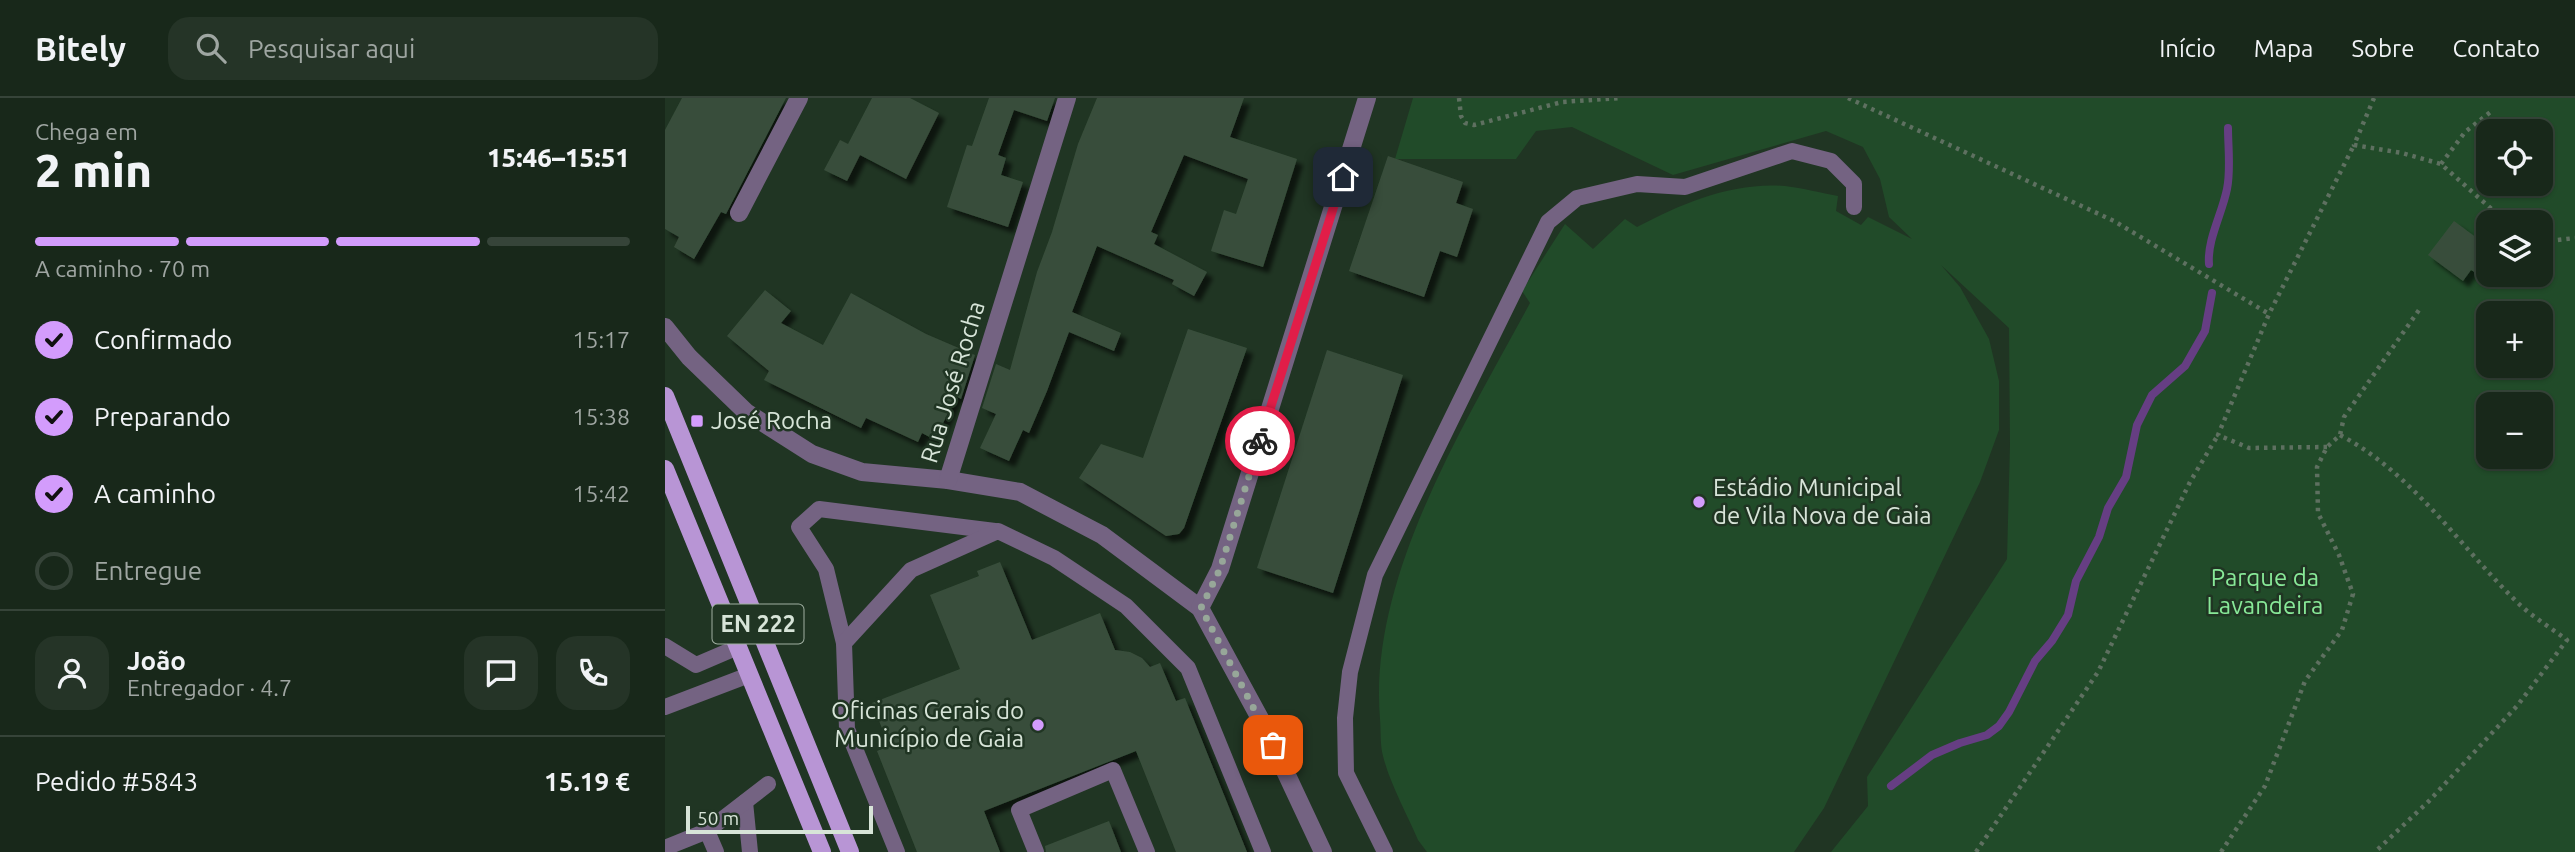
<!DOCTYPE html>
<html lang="pt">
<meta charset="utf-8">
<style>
body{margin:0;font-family:Ubuntu,sans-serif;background:#253427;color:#f1f3f6;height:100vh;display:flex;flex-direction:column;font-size:26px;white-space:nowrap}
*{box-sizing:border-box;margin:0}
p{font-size:23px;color:#9fa6a2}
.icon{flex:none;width:38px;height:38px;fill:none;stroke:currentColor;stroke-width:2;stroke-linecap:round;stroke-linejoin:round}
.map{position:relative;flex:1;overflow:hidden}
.details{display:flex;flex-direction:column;background:#18281a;width:665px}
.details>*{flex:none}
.tools{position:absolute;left:1811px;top:21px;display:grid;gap:14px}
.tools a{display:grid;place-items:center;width:77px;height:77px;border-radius:14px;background:#18281a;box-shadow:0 2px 5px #0004,0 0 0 2px #364439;font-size:35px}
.scale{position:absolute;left:21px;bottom:18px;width:187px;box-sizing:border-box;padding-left:7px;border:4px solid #d7e4d8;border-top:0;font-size:19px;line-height:24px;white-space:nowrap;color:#d7e4d8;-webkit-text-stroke:5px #203523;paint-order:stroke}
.pin{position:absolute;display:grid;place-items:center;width:60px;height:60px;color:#fff;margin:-30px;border-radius:14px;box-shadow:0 4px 10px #0006}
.courier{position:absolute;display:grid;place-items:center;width:70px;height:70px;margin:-35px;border:5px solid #e11d48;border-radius:50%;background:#fff;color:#222;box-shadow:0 2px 9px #0007}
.summary em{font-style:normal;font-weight:800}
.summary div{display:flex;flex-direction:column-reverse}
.summary{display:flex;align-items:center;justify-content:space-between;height:119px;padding:0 35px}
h1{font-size:46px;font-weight:800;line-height:52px}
.bar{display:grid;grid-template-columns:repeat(4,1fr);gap:10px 7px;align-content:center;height:84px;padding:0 35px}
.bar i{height:9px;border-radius:5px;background:#364439}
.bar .on{background:#d39cfc}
.bar p{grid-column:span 4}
.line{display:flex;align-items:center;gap:18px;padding:0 35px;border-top:2px solid #364439}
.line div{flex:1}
.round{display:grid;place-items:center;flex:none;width:74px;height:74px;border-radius:21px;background:#253427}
ol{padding:0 35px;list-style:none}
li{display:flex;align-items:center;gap:21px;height:77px}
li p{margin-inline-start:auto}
li .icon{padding:7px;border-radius:50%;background:#d39cfc;color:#111;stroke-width:4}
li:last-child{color:#9fa6a2}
li i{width:38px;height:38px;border:4px solid #364439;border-radius:50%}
header{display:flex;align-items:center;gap:42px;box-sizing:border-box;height:98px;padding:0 35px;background:#18281a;border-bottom:2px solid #364439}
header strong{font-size:33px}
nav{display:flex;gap:38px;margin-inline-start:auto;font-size:24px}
.search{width:490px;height:63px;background:#253427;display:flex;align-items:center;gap:18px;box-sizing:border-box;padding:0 24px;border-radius:21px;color:#9fa6a2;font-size:26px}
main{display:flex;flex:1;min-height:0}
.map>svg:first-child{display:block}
.green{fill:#214b29;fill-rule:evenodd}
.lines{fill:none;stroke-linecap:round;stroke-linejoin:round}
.stream{stroke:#663e83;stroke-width:8}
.building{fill:#384e3b;filter:url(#shadow)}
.path{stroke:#5e7060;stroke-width:4.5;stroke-dasharray:3.5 5;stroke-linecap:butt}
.lane{stroke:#746382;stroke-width:16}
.street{stroke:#746382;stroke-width:18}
.primary{stroke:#b895d5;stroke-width:18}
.done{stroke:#97a799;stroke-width:7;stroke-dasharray:0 12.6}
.route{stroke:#e11d48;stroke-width:9}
.poi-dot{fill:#d39cfc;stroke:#203523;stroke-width:2.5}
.labels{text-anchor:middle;stroke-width:5;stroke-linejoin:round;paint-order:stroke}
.shield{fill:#203523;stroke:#a0b0a2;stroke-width:2}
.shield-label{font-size:23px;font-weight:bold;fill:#d7e4d8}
.street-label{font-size:24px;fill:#d7e4d8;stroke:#203523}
.poi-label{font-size:24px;fill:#d7e4d8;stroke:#203523;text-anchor:start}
.park-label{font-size:24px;fill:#88e998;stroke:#203523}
</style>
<header>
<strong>Bitely</strong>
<div class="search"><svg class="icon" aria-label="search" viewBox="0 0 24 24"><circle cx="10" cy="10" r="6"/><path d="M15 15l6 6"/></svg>Pesquisar aqui</div>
<nav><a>Início</a><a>Mapa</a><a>Sobre</a><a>Contato</a></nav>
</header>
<main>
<section class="details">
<div class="summary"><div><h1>2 min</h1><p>Chega em</p></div><em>15:46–15:51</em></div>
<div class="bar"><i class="on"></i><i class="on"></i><i class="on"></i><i></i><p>A caminho · 70 m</p></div>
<ol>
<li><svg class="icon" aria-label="check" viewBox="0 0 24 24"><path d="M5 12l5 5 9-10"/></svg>Confirmado<p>15:17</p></li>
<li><svg class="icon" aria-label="check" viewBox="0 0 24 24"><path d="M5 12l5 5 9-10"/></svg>Preparando<p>15:38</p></li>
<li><svg class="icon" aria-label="check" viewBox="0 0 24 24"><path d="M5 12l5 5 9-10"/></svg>A caminho<p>15:42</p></li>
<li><i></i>Entregue</li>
</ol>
<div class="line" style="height:126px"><a class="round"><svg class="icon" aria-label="person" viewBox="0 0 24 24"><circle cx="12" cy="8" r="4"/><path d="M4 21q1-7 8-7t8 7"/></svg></a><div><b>João</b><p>Entregador · 4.7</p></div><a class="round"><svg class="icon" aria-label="chat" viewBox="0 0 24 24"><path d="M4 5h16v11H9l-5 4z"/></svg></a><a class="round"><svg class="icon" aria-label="phone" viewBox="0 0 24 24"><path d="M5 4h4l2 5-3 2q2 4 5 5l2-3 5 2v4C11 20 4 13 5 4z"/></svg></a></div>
<div class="line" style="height:91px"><div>Pedido #5843</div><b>15.19 €</b></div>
</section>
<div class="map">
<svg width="1910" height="754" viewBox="0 0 1910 754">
<defs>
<filter id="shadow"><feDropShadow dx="6" dy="6" stdDeviation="2" flood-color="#0009"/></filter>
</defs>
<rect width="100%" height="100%" fill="#203523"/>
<path class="green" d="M748,0H1910V754H1166L1203,708L1202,679L1342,461L1345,347L1344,230L1276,167L1295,189L1324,241L1334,283V332L1315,384L1159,710L1129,754H762L753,742C742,716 725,686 718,658C715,647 716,633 715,621C703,479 800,326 865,205L857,193L900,126L928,151L960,121L972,129C1018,105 1067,84 1120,88C1138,90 1156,95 1173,98L1171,113L1196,127L1203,119L1247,141L1224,119L1215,81L1198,49L1161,33L1008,77L907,29L871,33L851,61H730ZM1824,33H1876V86H1824ZM1824,124H1876V177H1824ZM1824,215H1876V268H1824ZM1824,306H1876V359H1824Z"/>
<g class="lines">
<g class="stream">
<path d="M1544,166C1542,142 1557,116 1562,91C1566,72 1563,49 1563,30"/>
<polyline points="1226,688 1267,657 1295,645 1322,637 1334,628 1344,614 1370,563 1387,543 1403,517 1411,483 1434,439 1443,410 1461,379 1472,327 1487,297 1520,268 1540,233 1547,195"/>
</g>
</g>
<g class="building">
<polygon points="17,0 121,0 61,116 56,114 29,161 9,149 14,139 0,131 0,32"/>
<polygon points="207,0 245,0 274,15 241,81 195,57 182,83 159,72 175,42 183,46"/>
<polygon points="324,0 390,0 382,23 349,12 333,57 341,60 336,77 358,84 343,129 282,109 302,47 307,48"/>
<polygon points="432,0 579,0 565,39 632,61 598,169 546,153 559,112 571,116 583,81 519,57 486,134 493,137 489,146 542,174 529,198 507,186 509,182 432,148 407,214 456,235 449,253 404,234 382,293 364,335 358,332 344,363 315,350 331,316 317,310 331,266 345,272 372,174 387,134 413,46"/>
<polygon points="723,58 798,84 791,105 808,111 792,159 775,153 759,199 684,173"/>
<polygon points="1789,123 1824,149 1824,183 1806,172 1798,183 1763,157"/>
<polygon points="100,192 126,213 116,225 158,247 186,195 261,236 310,257 296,301 291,298 270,342 257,335 253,344 201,320 196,330 99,282 104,273 62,238"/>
<polygon points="523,231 582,250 519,430 514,436 501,438 414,380 436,346 478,360"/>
<polygon points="662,252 738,277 668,495 592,470"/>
<polygon points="335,464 367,542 435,515 450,552 465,554 477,560 485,569 495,565 511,603 520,600 582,754 511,754 471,653 319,713 335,754 252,754 212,653 224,648 207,605 295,571 265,497 314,478 312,473"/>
<polygon points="444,723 456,754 381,754 380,748"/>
</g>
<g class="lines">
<g class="path">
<polyline points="794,0 796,18 800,25 809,27 897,4 955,0"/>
<polyline points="1183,0 1449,123 1604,216"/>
<polyline points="1709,0 1689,47 1737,55 1776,66 1841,124"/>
<polyline points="1776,66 1800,34 1828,12"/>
<polyline points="1876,144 1910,140"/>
<path d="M1675,337C1749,376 1795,449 1854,506C1868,519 1886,530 1902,542L1852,608L1764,703L1710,754"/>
<polyline points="1662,349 1584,350 1553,337 1604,216 1689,47"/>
<polyline points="1311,754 1433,574 1525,384 1553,337"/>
<polyline points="1556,754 1600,688 1640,583 1677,532 1688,496 1674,457 1653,415 1652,369 1662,349 1675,337 1679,319 1754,212"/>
</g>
<g class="lane">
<polyline points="179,545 161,471 134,429 154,411 330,433"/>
<polyline points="0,548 31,567 73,549"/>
<polyline points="0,609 84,577"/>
<polyline points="80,704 85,754"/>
<polyline points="42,733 103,686"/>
<polyline points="0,750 42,733 51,754"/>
<polyline points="232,754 182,631 179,545 246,472 333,433 389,460 461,508 523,570 598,754"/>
<polyline points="371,754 354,712 448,672 482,754"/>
<polyline points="720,754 681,675 680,620 685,574 710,477 883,124 912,100 972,86 1020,89 1127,53 1166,63 1189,86 1189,109"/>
</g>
<g class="street">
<polyline points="74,115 134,0"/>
<polyline points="0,229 24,259 81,314 147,356 197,374 283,382 355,394 437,437 535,510 598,626 658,754"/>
<polyline points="283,382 402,0"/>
<polyline points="535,510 555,471 702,0"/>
</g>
<g class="primary">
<polyline points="0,298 185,754"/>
<polyline points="0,371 157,754"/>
</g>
</g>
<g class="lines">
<polyline class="done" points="595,343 555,471 536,510 608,647"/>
<polyline class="route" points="595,343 678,79"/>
</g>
<g class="poi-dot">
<rect x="25" y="316" width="14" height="14" rx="3.5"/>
<circle cx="1034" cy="404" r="7"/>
<circle cx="373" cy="627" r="7"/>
</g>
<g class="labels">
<rect class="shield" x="47.5" y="506.5" width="91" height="39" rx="5"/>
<g class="shield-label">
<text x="93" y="534">EN 222</text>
</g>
<g class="street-label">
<text transform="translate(288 284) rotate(-73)" y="8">Rua José Rocha</text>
</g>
<g class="poi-label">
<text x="46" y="331">José Rocha</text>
<text x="1048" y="398">Estádio Municipal<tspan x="1048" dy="28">de Vila Nova de Gaia</tspan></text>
<text x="359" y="621" text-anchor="end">Oficinas Gerais do<tspan x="359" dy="28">Município de Gaia</tspan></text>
</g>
<g class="park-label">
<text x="1600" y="488">Parque da<tspan x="1600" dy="28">Lavandeira</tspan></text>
</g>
</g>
</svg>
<div class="tools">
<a><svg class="icon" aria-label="locate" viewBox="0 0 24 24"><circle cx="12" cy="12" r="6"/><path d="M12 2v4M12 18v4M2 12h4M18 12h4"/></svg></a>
<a><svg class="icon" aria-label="layers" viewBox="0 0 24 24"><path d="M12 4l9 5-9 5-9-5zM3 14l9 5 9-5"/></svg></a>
<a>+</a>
<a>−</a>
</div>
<div class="scale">50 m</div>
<div class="pin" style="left:608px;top:647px;background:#ea580c"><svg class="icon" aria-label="bag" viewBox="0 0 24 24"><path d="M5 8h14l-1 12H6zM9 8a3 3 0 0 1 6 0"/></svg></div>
<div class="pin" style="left:678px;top:79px;background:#1f2937"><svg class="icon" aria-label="home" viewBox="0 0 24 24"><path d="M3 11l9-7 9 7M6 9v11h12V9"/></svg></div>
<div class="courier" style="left:595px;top:343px"><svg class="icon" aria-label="bike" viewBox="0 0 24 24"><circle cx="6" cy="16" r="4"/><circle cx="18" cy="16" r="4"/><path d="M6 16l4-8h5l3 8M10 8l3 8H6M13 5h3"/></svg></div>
</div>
</main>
